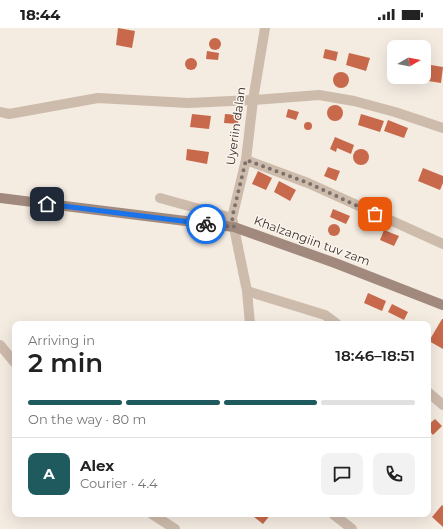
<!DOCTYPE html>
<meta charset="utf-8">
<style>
body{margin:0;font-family:Montserrat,sans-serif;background:#f2f2f2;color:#222;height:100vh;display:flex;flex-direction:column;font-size:15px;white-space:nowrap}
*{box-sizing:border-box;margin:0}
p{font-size:13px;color:#767676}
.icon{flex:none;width:22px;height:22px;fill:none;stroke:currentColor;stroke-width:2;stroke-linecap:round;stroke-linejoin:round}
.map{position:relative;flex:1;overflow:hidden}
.side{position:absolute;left:12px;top:293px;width:419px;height:196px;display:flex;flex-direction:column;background:#fff;border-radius:8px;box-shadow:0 4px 16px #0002}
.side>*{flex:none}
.needle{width:26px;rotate:81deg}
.buttons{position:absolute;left:387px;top:12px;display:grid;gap:8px}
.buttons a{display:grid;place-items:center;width:44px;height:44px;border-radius:8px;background:#fff;box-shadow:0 4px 16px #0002;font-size:20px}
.pin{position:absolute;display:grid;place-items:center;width:34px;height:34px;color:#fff;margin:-17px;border-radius:8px;box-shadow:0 2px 6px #0006}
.courier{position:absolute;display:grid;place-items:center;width:40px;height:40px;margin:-20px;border:3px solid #1a73e8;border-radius:50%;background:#fff;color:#222;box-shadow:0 1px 5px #0007}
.headline em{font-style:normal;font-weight:600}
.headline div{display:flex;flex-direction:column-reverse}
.headline{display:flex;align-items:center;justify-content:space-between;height:68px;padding:0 16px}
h1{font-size:26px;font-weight:600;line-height:30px}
.bar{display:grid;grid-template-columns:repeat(4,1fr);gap:6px 4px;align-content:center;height:48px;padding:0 16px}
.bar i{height:5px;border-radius:3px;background:#e0e0e0}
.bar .selected{background:#1f5a5e}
.bar p{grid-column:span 4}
.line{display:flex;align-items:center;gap:10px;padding:0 16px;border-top:1px solid #e0e0e0}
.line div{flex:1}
.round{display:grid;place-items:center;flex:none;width:42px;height:42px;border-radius:8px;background:#f2f2f2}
.status{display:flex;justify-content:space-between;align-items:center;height:28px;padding:0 20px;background:#fff;direction:ltr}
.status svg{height:11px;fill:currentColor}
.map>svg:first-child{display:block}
.building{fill:#c8694b}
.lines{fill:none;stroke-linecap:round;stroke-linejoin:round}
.street{stroke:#cdbbac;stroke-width:10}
.secondary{stroke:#a18a7d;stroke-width:10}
.done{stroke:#7c716b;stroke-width:4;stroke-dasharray:0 7.2}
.route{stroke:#1a73e8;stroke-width:5}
.labels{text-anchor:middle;stroke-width:3;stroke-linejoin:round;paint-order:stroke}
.street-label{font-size:12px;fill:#3b302b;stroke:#fbf5ee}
</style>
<div class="status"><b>18:44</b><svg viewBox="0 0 49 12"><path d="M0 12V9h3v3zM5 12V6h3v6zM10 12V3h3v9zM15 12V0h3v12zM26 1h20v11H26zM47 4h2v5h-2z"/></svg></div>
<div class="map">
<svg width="443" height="501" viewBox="0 0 443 501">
<rect width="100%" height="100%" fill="#f4ebe1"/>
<g class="building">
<polygon points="118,0 135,3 132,20 116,17"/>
<circle cx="215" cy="16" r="6"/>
<polygon points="325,21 338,24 336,33 323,30"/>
<polygon points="207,23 219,25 218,32 206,31"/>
<polygon points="349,25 370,30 366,43 346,37"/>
<circle cx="191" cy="36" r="6"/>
<polygon points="392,34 394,34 394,49 408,49 408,53 390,51"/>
<polygon points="425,36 443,39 441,55 422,52 422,49 424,49"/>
<circle cx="341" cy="52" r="8"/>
<circle cx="335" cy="85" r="8"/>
<polygon points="288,81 299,84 296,92 286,89"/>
<polygon points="192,86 211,88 209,101 190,99"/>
<polygon points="225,86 239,87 238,96 224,95"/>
<polygon points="361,86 384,93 380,104 358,97"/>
<polygon points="388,92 408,100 404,110 384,103"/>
<circle cx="308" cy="98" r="4"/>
<polygon points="335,109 354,117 351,126 337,120 336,124 330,121"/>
<polygon points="187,121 209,124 207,136 186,132"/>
<circle cx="361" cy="129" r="8"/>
<polygon points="328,139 340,143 336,153 324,148"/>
<polygon points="423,140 443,148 443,155 440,162 418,153"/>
<polygon points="258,143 272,150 266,162 252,156"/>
<polygon points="279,153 296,162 290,173 274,164"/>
<polygon points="333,181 350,188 346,196 330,189"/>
<circle cx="334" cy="202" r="6"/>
<polygon points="384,202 399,208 394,218 380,212"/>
<polygon points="368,265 386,273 382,283 364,275"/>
<polygon points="392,276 408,284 404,292 388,284"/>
<polygon points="442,291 443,291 443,321 429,313"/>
<polygon points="435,391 442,398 433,407 428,401 428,397"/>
<polygon points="442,477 443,478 443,499 432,489"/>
<polygon points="250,486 271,486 263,496"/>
</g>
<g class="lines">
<g class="street">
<polyline points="0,84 9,86 98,70 188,75 253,72 319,67 354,73 395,84 443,100"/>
<polyline points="246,132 308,155 443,216"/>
<polyline points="160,170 232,190"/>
<polyline points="247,263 325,287 337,296"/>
<polyline points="250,296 247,263 232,190 246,132 253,72 265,0"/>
<polyline points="0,317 15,335"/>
<polyline points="428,364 443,377"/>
<polyline points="152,486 175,501"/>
<polyline points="333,486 352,501"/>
</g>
<polyline class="secondary" points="0,170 234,199 335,235 443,277"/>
</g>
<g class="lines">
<polyline class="done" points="206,196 234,199 232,190 246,132 308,155 375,186"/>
<polyline class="route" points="47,176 206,196"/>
</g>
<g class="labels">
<g class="street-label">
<text transform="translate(236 98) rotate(-82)" y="4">Uyeriin dalan</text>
<text transform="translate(312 213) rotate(20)" y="4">Khalzangiin tuv zam</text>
</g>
</g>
</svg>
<div class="buttons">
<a><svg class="needle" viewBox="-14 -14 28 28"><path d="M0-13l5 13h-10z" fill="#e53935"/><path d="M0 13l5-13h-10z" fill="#767676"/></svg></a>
</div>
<div class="pin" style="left:375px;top:186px;background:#ea580c"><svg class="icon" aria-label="bag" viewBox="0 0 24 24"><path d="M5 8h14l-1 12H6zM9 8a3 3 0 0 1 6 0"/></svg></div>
<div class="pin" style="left:47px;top:176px;background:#1f2937"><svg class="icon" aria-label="home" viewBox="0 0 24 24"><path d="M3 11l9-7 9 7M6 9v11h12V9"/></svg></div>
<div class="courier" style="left:206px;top:196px"><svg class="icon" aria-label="bike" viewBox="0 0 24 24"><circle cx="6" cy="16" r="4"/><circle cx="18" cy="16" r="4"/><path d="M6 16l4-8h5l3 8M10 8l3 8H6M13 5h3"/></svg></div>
<section class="side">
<div class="headline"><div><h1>2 min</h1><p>Arriving in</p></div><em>18:46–18:51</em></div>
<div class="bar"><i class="selected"></i><i class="selected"></i><i class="selected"></i><i></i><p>On the way · 80 m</p></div>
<div class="line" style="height:72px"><b class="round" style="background:#1f5a5e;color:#fff">A</b><div><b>Alex</b><p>Courier · 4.4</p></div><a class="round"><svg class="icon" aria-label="chat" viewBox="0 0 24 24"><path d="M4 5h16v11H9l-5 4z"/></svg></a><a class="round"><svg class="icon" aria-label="phone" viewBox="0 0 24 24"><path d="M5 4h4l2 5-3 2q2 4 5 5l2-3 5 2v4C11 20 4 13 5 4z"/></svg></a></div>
</section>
</div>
